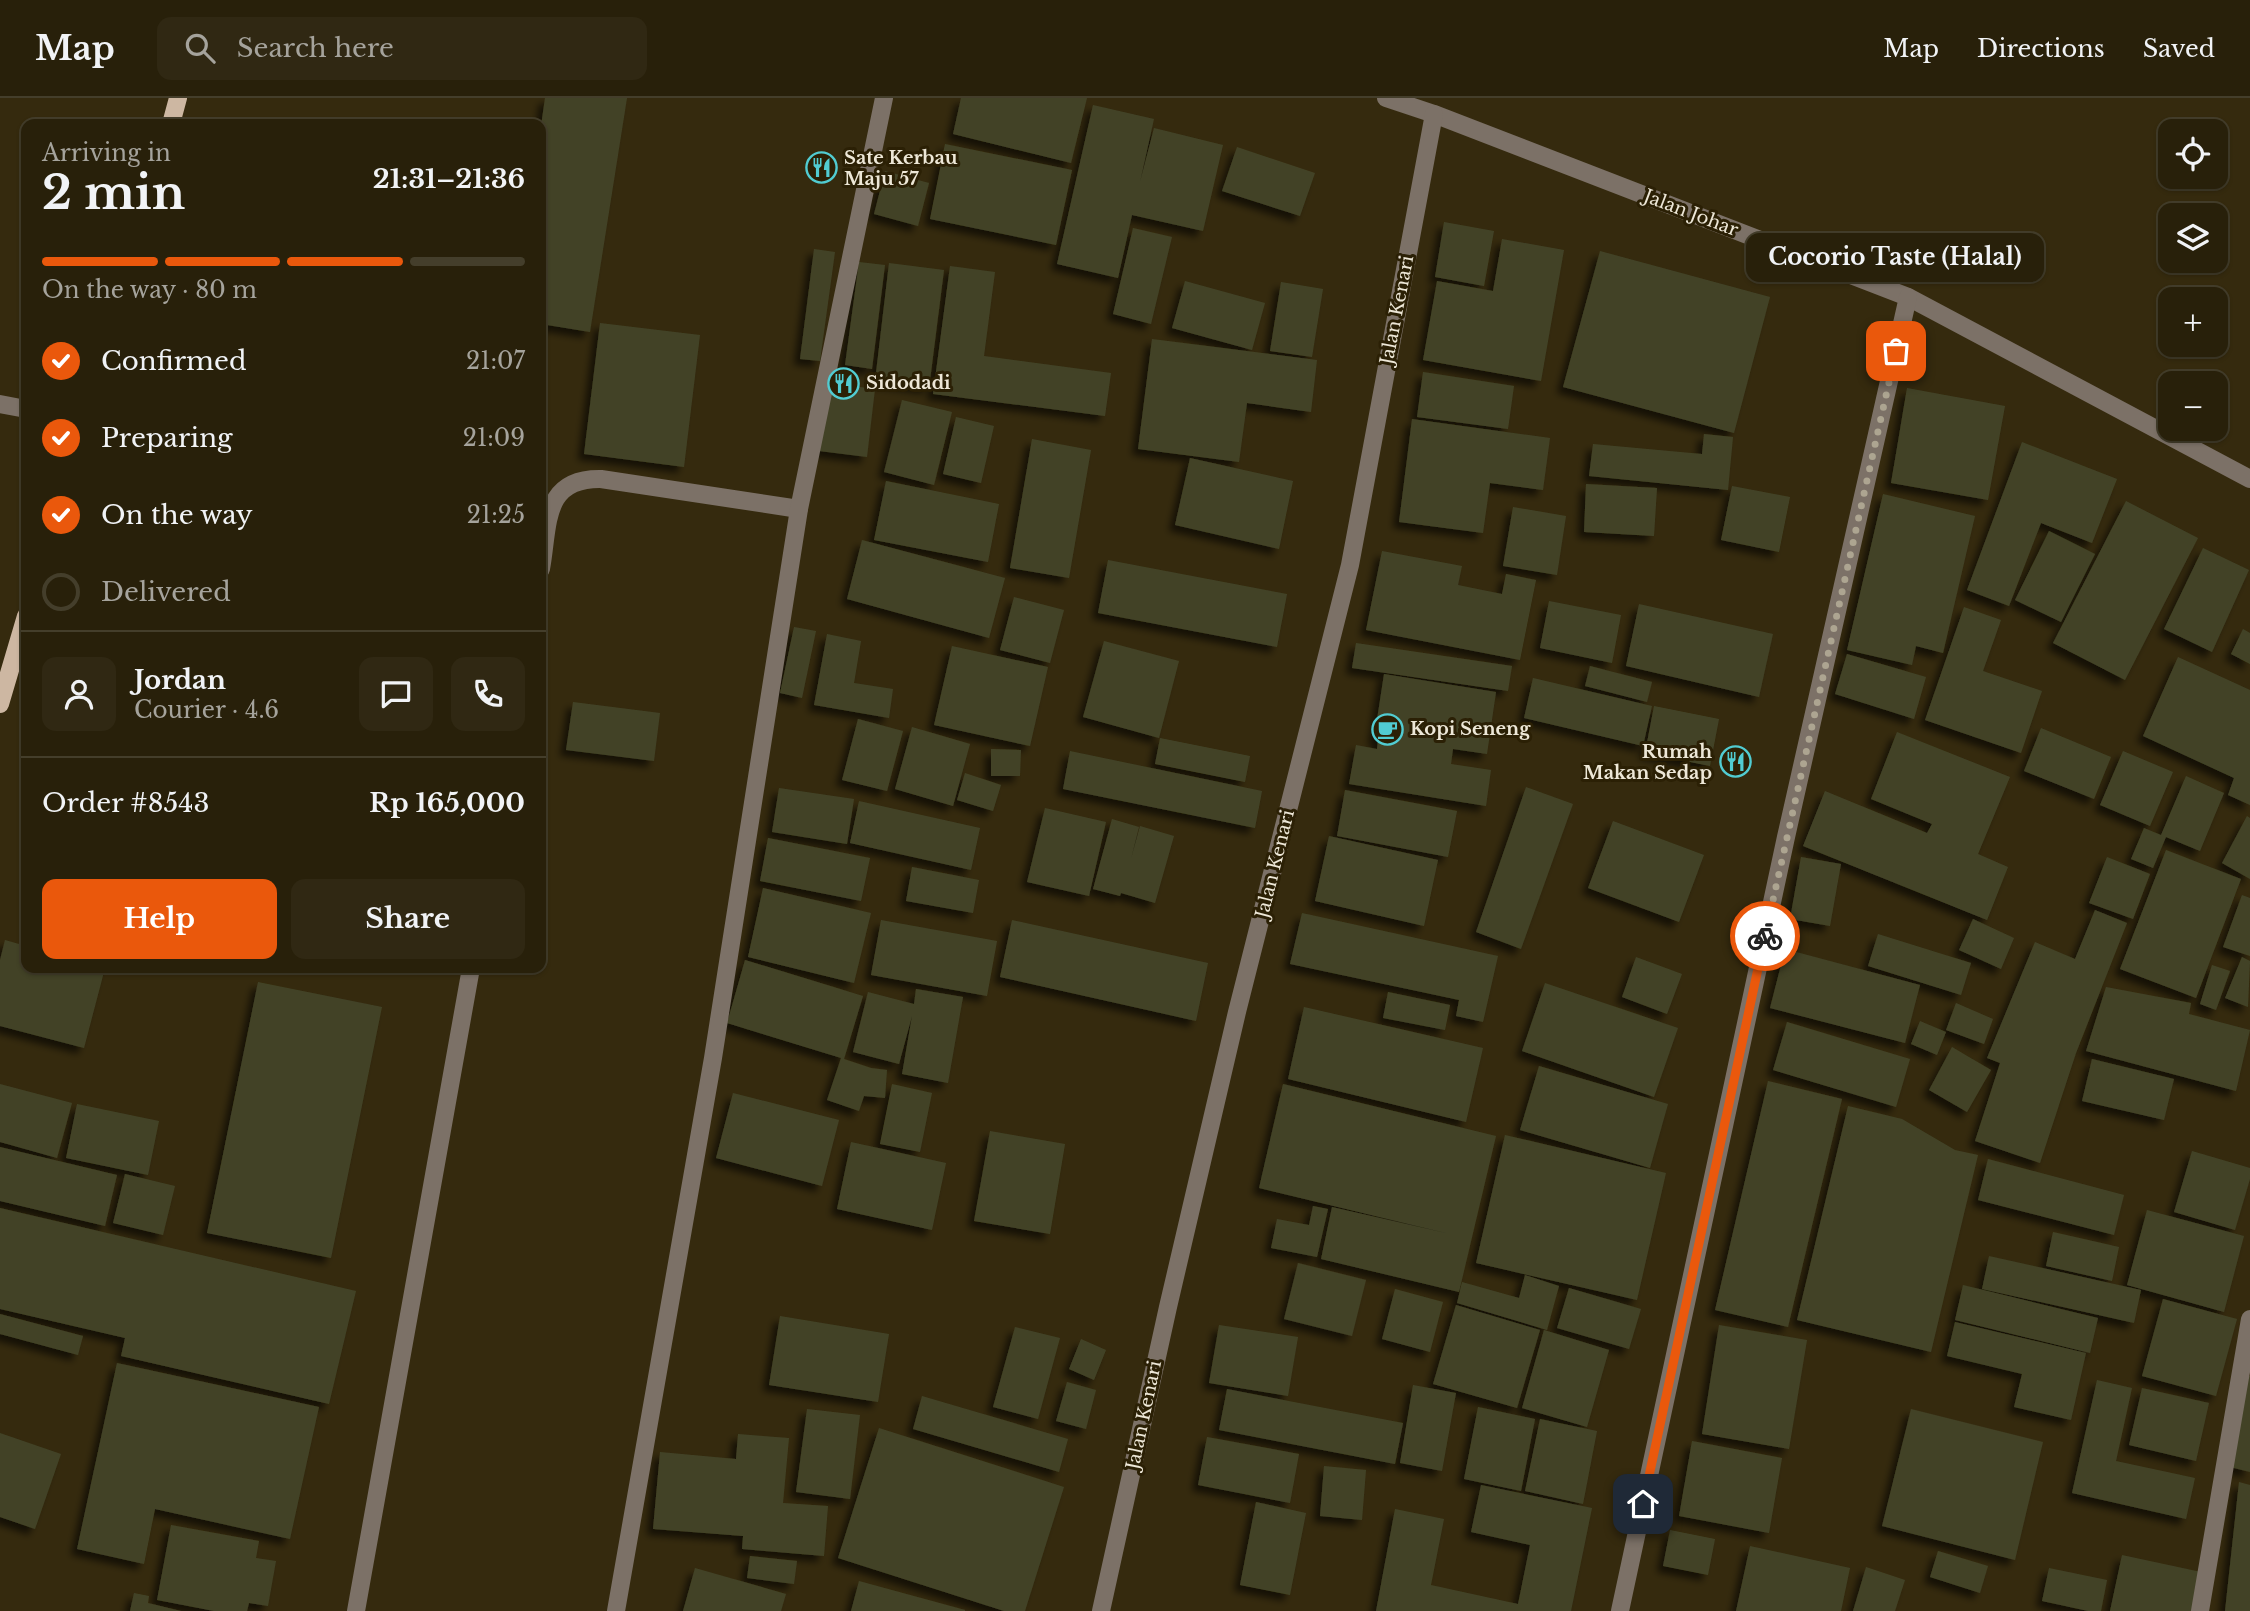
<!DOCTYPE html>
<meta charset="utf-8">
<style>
body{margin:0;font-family:"Libre Baskerville",serif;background:#302813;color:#f1f3f6;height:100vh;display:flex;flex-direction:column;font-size:26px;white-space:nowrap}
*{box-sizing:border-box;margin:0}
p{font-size:23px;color:#a5a39c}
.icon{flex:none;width:38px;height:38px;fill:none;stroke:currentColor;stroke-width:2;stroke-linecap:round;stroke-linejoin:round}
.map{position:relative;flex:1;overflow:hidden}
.details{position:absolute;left:21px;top:21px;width:525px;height:854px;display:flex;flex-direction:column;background:#28200a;border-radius:14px;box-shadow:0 2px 5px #0004,0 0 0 2px #443e2b}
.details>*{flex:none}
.fabs{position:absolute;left:2158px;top:21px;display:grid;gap:14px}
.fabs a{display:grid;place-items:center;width:70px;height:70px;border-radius:14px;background:#28200a;box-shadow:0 2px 5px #0004,0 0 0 2px #443e2b;font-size:35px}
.pin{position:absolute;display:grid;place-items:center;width:60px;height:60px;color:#fff;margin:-30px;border-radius:14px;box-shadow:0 4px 10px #0006}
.courier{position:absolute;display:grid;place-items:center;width:70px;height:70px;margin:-35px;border:5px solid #ea580c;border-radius:50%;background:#fff;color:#222;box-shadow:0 2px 9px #0007}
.bubble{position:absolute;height:49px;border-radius:14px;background:#28200a;box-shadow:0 2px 5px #0004,0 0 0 2px #443e2b;font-size:23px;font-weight:700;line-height:49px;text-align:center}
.headline em{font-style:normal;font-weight:700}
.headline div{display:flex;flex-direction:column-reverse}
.headline{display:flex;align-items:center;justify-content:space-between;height:119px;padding:0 21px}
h1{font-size:46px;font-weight:700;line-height:52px}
.bar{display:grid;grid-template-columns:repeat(4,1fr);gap:10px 7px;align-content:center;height:84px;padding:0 21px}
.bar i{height:9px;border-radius:5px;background:#443e2b}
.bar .selected{background:#ea580c}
.bar p{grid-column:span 4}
.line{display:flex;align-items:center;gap:18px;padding:0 21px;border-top:2px solid #443e2b}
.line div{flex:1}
.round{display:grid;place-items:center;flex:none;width:74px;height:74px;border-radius:14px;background:#302813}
ol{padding:0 21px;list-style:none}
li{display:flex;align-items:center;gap:21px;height:77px}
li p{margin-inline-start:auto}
li .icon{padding:7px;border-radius:50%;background:#ea580c;color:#fff;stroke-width:4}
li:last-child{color:#a5a39c}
li i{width:38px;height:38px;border:4px solid #443e2b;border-radius:50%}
.button{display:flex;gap:14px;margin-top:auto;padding:14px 21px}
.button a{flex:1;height:80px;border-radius:14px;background:#ea580c;color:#fff;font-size:28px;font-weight:700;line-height:80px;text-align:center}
.button a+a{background:#302813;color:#f1f3f6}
header{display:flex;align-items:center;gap:42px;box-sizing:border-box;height:98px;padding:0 35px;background:#28200a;border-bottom:2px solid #443e2b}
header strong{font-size:33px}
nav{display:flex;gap:38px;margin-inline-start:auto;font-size:24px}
.search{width:490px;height:63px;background:#302813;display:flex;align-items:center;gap:18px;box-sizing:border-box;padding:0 24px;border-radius:14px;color:#a5a39c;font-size:26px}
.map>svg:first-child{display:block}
.building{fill:#424327;filter:url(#shadow)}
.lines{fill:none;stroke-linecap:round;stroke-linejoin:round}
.minor{stroke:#7c7167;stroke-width:18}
.major{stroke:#cdb7a2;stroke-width:18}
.done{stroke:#ada591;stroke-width:7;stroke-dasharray:0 12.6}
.route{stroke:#ea580c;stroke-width:9}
.labels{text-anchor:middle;stroke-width:6;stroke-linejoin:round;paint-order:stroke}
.poi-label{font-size:18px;font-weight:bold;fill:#ede7d7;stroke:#2b2005;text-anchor:start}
.street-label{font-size:18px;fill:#ede7d7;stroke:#2b2005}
</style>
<header>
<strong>Map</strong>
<div class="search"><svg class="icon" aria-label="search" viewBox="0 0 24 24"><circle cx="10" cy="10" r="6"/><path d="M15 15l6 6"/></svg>Search here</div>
<nav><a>Map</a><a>Directions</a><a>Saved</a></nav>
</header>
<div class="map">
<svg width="2250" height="1513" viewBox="0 0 2250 1513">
<defs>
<filter id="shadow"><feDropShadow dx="-6" dy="6" stdDeviation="3.5" flood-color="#0009"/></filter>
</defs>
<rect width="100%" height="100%" fill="#352a0e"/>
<g class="building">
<polygon points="545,0 627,0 590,234 541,226 541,28"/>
<polygon points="961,0 1087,0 1071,65 953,36"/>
<polygon points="1093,7 1154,21 1140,84 1154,30 1223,47 1203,133 1132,117 1118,180 1057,166"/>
<polygon points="945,46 1072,72 1056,147 930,121"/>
<polygon points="1237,49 1315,75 1300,118 1222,93"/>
<polygon points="885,73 929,85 918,128 874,116"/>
<polygon points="1444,124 1494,133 1484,188 1435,179"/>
<polygon points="1133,130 1172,139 1151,226 1113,216"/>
<polygon points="1502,141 1564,152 1541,283 1423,262 1437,183 1493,193"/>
<polygon points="814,151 835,154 820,263 800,261"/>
<polygon points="1600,153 1770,199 1734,335 1563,289"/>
<polygon points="859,164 885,167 872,271 845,267"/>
<polygon points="889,165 944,172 929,290 875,283"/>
<polygon points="950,168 995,174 984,258 1111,275 1105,318 933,296"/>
<polygon points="1185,183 1265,205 1252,252 1172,230"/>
<polygon points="1281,184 1323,191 1312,259 1270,253"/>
<polygon points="600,225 700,237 684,369 584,356"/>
<polygon points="1152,241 1317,262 1311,314 1247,305 1239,364 1138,351"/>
<polygon points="1423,274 1514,288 1508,331 1417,319"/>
<polygon points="829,285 875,291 867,359 819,353"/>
<polygon points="1907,290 2005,308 1988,402 1891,385"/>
<polygon points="902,302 952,314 934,387 884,374"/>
<polygon points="956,319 994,328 981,385 943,376"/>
<polygon points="1412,321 1550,340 1543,392 1490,385 1483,435 1399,424"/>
<polygon points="1704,336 1733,339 1728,392 1589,378 1593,346 1702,356"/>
<polygon points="1032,341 1091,352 1069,480 1010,470"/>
<polygon points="2022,344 2117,381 2092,445 2041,425 2009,508 1967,492"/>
<polygon points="1190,360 1293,383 1279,451 1175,427"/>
<polygon points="886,383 999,406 988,464 874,442"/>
<polygon points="1586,386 1657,390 1654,438 1584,434"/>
<polygon points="1732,388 1790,399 1779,454 1721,442"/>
<polygon points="1883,396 1975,418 1943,555 1916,548 1912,567 1847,552"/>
<polygon points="2126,403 2198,440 2125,582 2053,545"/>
<polygon points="1513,409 1566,418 1557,477 1503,468"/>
<polygon points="2049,433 2095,456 2061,524 2015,502"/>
<polygon points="862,442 1005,480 989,540 847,501"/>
<polygon points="2203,450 2249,472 2212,554 2164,531"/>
<polygon points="1382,453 1462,468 1458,487 1502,496 1506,476 1536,482 1520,562 1366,532"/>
<polygon points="1108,462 1287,496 1277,549 1098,515"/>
<polygon points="1014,499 1064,512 1050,565 1000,552"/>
<polygon points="1549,503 1621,517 1612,565 1540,550"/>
<polygon points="1639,506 1773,536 1759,599 1626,568"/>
<polygon points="1964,509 2001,522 1983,573 2042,593 2021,655 1925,622"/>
<polygon points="794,529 816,533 802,600 780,595"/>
<polygon points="2243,531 2250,535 2250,566 2231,556"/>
<polygon points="827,536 861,543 854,585 893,591 889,620 814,607"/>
<polygon points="1104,543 1179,563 1159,640 1083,619"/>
<polygon points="1356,545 1512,568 1508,593 1352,570"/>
<polygon points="952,548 1048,569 1030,648 934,627"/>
<polygon points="1847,556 1926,579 1914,621 1835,596"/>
<polygon points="2178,559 2250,592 2250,707 2228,697 2234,680 2143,638"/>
<polygon points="1590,568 1652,584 1647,604 1585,588"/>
<polygon points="1384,576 1496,594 1487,656 1453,651 1451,666 1491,672 1486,708 1349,686 1356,647 1377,651 1378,642 1374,641"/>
<polygon points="1533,580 1652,608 1643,648 1524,620"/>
<polygon points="573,604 660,615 654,663 566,652"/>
<polygon points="1654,608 1719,621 1710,668 1645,655"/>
<polygon points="858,621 903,633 887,693 842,682"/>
<polygon points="912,629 970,646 953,708 895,691"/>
<polygon points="2041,630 2111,659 2094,701 2024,673"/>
<polygon points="1897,634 2010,679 1978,756 2008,769 1987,822 1803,748 1825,693 1927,735 1932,726 1871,701"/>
<polygon points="1160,640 1250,658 1245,684 1155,666"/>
<polygon points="991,651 1021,652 1020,678 991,678"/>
<polygon points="1070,653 1262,693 1255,730 1063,691"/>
<polygon points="2123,653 2173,674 2150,728 2100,707"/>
<polygon points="965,675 1001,687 993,713 957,702"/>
<polygon points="2186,678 2224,695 2200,753 2166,739 2153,770 2131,761 2144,730 2161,737"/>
<polygon points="1526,689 1573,706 1521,851 1476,834"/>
<polygon points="779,690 854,701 847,746 772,734"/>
<polygon points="1345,692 1457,713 1448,759 1337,738"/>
<polygon points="859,703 980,730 971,772 850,745"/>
<polygon points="1045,710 1106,724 1089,798 1027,784"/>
<polygon points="2247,718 2250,720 2250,781 2222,765"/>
<polygon points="1112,721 1139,729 1131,761 1140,728 1174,738 1155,805 1121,795 1120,798 1093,791"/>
<polygon points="1613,723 1704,757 1679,824 1588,790"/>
<polygon points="1329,738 1438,762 1424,828 1315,803"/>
<polygon points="768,740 870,760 861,803 760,783"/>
<polygon points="2166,752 2241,781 2196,900 2120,871"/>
<polygon points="1801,759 1841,766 1830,828 1790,821"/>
<polygon points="2107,759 2150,776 2133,821 2089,805"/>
<polygon points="912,769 979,782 973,815 906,803"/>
<polygon points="763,790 871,815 854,885 748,859"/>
<polygon points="2242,797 2250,800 2250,858 2223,849"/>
<polygon points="2095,812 2127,825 2076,955 2040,1065 1975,1043 2000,965 1987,960 2035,844 2075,861"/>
<polygon points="1302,815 1498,858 1483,924 1456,918 1459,902 1290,866"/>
<polygon points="1973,821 2014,840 2001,871 1959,852"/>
<polygon points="881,822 997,843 987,898 871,877"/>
<polygon points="1012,822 1208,865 1196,923 1000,879"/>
<polygon points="1878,836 1971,865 1961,897 1868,868"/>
<polygon points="5,842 26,848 26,870 105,870 84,950 0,928 0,862"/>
<polygon points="1785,851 1920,887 1905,945 1770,910"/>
<polygon points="1636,859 1682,876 1667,916 1622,899"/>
<polygon points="2242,859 2250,863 2248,909 2225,900"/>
<polygon points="745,862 863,898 844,961 871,970 887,972 885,1000 864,998 859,1013 827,1002 841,960 727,925"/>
<polygon points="2212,867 2230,873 2216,912 2200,906"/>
<polygon points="258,884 382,909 331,1160 207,1135"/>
<polygon points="1545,885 1678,930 1654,999 1522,953"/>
<polygon points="2106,889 2191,905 2189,916 2250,932 2236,993 2086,953"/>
<polygon points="916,891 963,899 948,985 902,976 912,918 899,966 853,954 868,894 914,906"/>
<polygon points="1388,894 1450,907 1445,932 1383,920"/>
<polygon points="1956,905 1993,921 1984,946 1946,932"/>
<polygon points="1304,909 1483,950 1466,1024 1288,981"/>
<polygon points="1920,923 1946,934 1937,957 1911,946"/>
<polygon points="1787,924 1910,961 1896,1009 1773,972"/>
<polygon points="1952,949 1991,972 1967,1014 1929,992"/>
<polygon points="2092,961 2174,981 2164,1022 2082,1003"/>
<polygon points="1539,968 1668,1006 1650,1070 1520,1032"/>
<polygon points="1768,983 1842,1001 1788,1229 1715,1212"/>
<polygon points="0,986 72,1005 57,1060 0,1044"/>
<polygon points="892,986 932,995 920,1054 880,1046"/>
<polygon points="1283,986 1496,1038 1459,1194 1321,1161 1332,1109 1450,1136 1259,1090"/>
<polygon points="733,995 839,1022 822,1088 716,1060"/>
<polygon points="77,1006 159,1023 148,1077 66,1060"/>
<polygon points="1848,1008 1902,1021 1955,1052 1978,1057 1931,1254 1797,1222"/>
<polygon points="990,1033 1065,1046 1050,1136 974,1123"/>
<polygon points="1505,1037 1666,1075 1637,1202 1476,1165"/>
<polygon points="851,1044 946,1065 932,1132 837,1111"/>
<polygon points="0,1049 117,1077 105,1128 0,1103"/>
<polygon points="2192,1053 2250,1070 2250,1081 2235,1132 2174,1114"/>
<polygon points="1988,1061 2124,1097 2114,1137 1978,1102"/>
<polygon points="125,1076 175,1088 163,1137 113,1125"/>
<polygon points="1313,1108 1328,1111 1317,1159 1271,1150 1277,1121 1309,1127"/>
<polygon points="0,1110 356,1193 329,1306 121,1258 125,1240 0,1211"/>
<polygon points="2147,1112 2244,1138 2224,1214 2127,1187"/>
<polygon points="2053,1134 2119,1149 2112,1183 2046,1168"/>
<polygon points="1989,1158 2141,1192 2134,1225 1982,1191"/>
<polygon points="1298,1165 1366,1182 1352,1238 1284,1221"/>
<polygon points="1525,1177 1559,1188 1547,1232 1457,1205 1462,1184 1519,1200"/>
<polygon points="1963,1187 2098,1220 2090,1255 1955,1222"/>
<polygon points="1569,1190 1641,1211 1629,1251 1557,1230"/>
<polygon points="1395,1191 1443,1204 1430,1254 1382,1241"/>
<polygon points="2163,1201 2237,1221 2216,1298 2142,1278"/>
<polygon points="1456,1207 1540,1232 1517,1310 1433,1286"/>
<polygon points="0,1216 83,1238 78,1257 0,1236"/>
<polygon points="780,1218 889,1236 878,1304 769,1287"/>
<polygon points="1955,1224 2086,1255 2071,1322 2014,1309 2022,1276 1947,1258"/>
<polygon points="1219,1227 1298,1239 1288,1298 1209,1285"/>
<polygon points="1719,1227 1807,1242 1789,1351 1702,1336"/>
<polygon points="1015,1229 1060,1240 1038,1321 993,1309"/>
<polygon points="1544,1232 1609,1252 1587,1329 1522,1310"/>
<polygon points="1081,1241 1106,1252 1094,1282 1069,1271"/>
<polygon points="117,1265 319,1309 290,1441 155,1411 144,1466 77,1451"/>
<polygon points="2249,1278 2250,1278 2250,1374 2226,1368"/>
<polygon points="2097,1282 2132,1290 2116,1363 2195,1380 2186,1421 2072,1395"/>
<polygon points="1067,1284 1096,1292 1086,1331 1056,1323"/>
<polygon points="1413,1287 1456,1295 1442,1373 1400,1365"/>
<polygon points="2142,1290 2209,1305 2196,1363 2129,1347"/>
<polygon points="1227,1291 1403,1325 1395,1366 1219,1332"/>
<polygon points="922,1298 1068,1341 1059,1374 913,1331"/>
<polygon points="1478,1309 1535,1321 1521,1393 1464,1381"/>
<polygon points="807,1311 860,1317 850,1401 796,1394"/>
<polygon points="1911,1311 2043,1344 2015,1462 1882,1428"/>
<polygon points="1540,1321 1597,1333 1583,1406 1525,1393"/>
<polygon points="879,1330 1064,1389 1025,1513 1004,1513 838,1460"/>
<polygon points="0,1335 61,1356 35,1431 0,1419"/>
<polygon points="738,1336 789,1340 783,1405 828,1408 824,1458 742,1451 743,1438 653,1431 660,1354 736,1361"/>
<polygon points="1207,1339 1299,1356 1290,1405 1198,1387"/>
<polygon points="1692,1343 1782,1360 1769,1435 1679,1418"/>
<polygon points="1324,1368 1366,1372 1362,1422 1320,1418"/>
<polygon points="2239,1384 2250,1387 2250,1513 2225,1513"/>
<polygon points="1481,1387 1592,1410 1571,1513 1376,1513 1395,1411 1444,1421 1431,1487 1518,1506 1530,1447 1471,1434"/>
<polygon points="1256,1404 1306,1415 1290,1497 1240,1487"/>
<polygon points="171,1427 259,1443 256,1460 276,1463 268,1508 249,1505 247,1513 214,1513 157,1502"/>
<polygon points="1670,1432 1715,1441 1708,1477 1663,1468"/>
<polygon points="1750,1448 1850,1470 1841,1513 1736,1513"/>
<polygon points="1938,1453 1988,1468 1980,1495 1930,1479"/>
<polygon points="2122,1457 2201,1474 2192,1513 2110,1513"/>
<polygon points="750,1458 797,1463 794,1486 747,1480"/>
<polygon points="1866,1469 1905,1482 1895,1513 1853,1513"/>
<polygon points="695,1470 786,1496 781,1513 683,1513"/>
<polygon points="2049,1470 2107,1482 2101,1513 2088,1513 2042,1503"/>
<polygon points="859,1483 965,1512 965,1513 851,1513"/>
<polygon points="134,1495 149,1498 148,1505 181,1513 130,1513"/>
</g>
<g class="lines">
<g class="minor">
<polyline points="1386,0 1434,16 1908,199 2250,381"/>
<polyline points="0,306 26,311"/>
<path d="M541,471C549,427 542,380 601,381L799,411"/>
<polyline points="356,1513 471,870"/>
<polyline points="616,1513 713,960 799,411 884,0"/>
<polyline points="1101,1513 1168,1209 1237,914 1350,467 1434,16"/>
<polyline points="1620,1513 1786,739 1908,199"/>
<polyline points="2200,1513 2250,1221"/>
</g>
<g class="major">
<polyline points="171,26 178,0"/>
<polyline points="0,606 26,518"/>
</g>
</g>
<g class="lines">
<polyline class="done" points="1765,838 1896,253"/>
<polyline class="route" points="1643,1406 1765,838"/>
</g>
<defs>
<symbol id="restaurant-ring" viewBox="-11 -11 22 22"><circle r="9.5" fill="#2b2005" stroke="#51ccd2" stroke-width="1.5"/><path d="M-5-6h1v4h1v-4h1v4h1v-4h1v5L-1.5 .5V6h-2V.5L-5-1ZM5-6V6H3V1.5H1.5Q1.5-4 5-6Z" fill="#51ccd2"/></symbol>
<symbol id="cafe-ring" viewBox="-11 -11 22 22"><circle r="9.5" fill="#2b2005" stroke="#51ccd2" stroke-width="1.5"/><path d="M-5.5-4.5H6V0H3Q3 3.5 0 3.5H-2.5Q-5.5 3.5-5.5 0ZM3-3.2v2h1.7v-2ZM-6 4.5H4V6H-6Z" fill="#51ccd2"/></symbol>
</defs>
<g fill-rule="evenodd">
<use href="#restaurant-ring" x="804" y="52" width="35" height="35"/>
<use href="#restaurant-ring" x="826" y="268" width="35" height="35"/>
<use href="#cafe-ring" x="1370" y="614" width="35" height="35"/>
<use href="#restaurant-ring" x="1718" y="646" width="35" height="35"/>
</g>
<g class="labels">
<g class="poi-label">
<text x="844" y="66">Sate Kerbau<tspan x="844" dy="21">Maju 57</tspan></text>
<text x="866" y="291">Sidodadi</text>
<text x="1410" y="637">Kopi Seneng</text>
<text x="1712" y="660" text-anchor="end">Rumah<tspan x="1712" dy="21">Makan Sedap</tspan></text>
</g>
<g class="street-label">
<text transform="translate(1691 115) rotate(21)" y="6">Jalan Johar</text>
<text transform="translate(1397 212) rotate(-79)" y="6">Jalan Kenari</text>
<text transform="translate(1275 766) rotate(-76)" y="6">Jalan Kenari</text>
<text transform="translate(1144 1317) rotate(-78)" y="6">Jalan Kenari</text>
</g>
</g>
</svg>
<div class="fabs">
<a><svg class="icon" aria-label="locate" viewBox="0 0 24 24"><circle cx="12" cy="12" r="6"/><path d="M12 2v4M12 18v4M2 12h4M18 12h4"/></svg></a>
<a><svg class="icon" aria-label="layers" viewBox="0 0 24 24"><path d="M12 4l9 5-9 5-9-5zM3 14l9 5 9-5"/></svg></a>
<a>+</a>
<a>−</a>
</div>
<div class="pin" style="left:1896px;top:253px;background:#ea580c"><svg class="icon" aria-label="bag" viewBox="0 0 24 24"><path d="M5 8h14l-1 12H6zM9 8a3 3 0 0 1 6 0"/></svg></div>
<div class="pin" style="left:1643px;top:1406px;background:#1f2937"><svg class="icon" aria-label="home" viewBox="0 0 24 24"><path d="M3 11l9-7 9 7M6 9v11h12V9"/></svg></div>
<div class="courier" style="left:1765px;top:838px"><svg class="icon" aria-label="bike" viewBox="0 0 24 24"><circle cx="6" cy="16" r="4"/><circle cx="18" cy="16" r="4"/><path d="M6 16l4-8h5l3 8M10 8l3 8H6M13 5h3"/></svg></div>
<div class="bubble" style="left:1746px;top:135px;width:298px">Cocorio Taste (Halal)</div>
<section class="details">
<div class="headline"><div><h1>2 min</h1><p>Arriving in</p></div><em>21:31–21:36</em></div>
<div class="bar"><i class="selected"></i><i class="selected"></i><i class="selected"></i><i></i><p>On the way · 80 m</p></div>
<ol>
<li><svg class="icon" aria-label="check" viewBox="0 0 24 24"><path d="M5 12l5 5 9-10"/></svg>Confirmed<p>21:07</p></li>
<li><svg class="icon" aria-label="check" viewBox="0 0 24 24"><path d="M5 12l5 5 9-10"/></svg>Preparing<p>21:09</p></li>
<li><svg class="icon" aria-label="check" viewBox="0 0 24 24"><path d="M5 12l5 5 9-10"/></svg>On the way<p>21:25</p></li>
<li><i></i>Delivered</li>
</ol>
<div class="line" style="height:126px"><a class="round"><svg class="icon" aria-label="person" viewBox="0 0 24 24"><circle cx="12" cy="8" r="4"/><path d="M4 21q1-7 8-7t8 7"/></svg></a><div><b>Jordan</b><p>Courier · 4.6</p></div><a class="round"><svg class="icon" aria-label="chat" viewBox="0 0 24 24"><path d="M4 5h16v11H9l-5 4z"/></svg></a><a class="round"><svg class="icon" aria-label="phone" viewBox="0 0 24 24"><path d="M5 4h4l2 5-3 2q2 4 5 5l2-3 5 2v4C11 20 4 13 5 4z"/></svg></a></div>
<div class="line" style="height:91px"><div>Order #8543</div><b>Rp 165,000</b></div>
<div class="button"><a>Help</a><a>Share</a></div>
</section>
</div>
